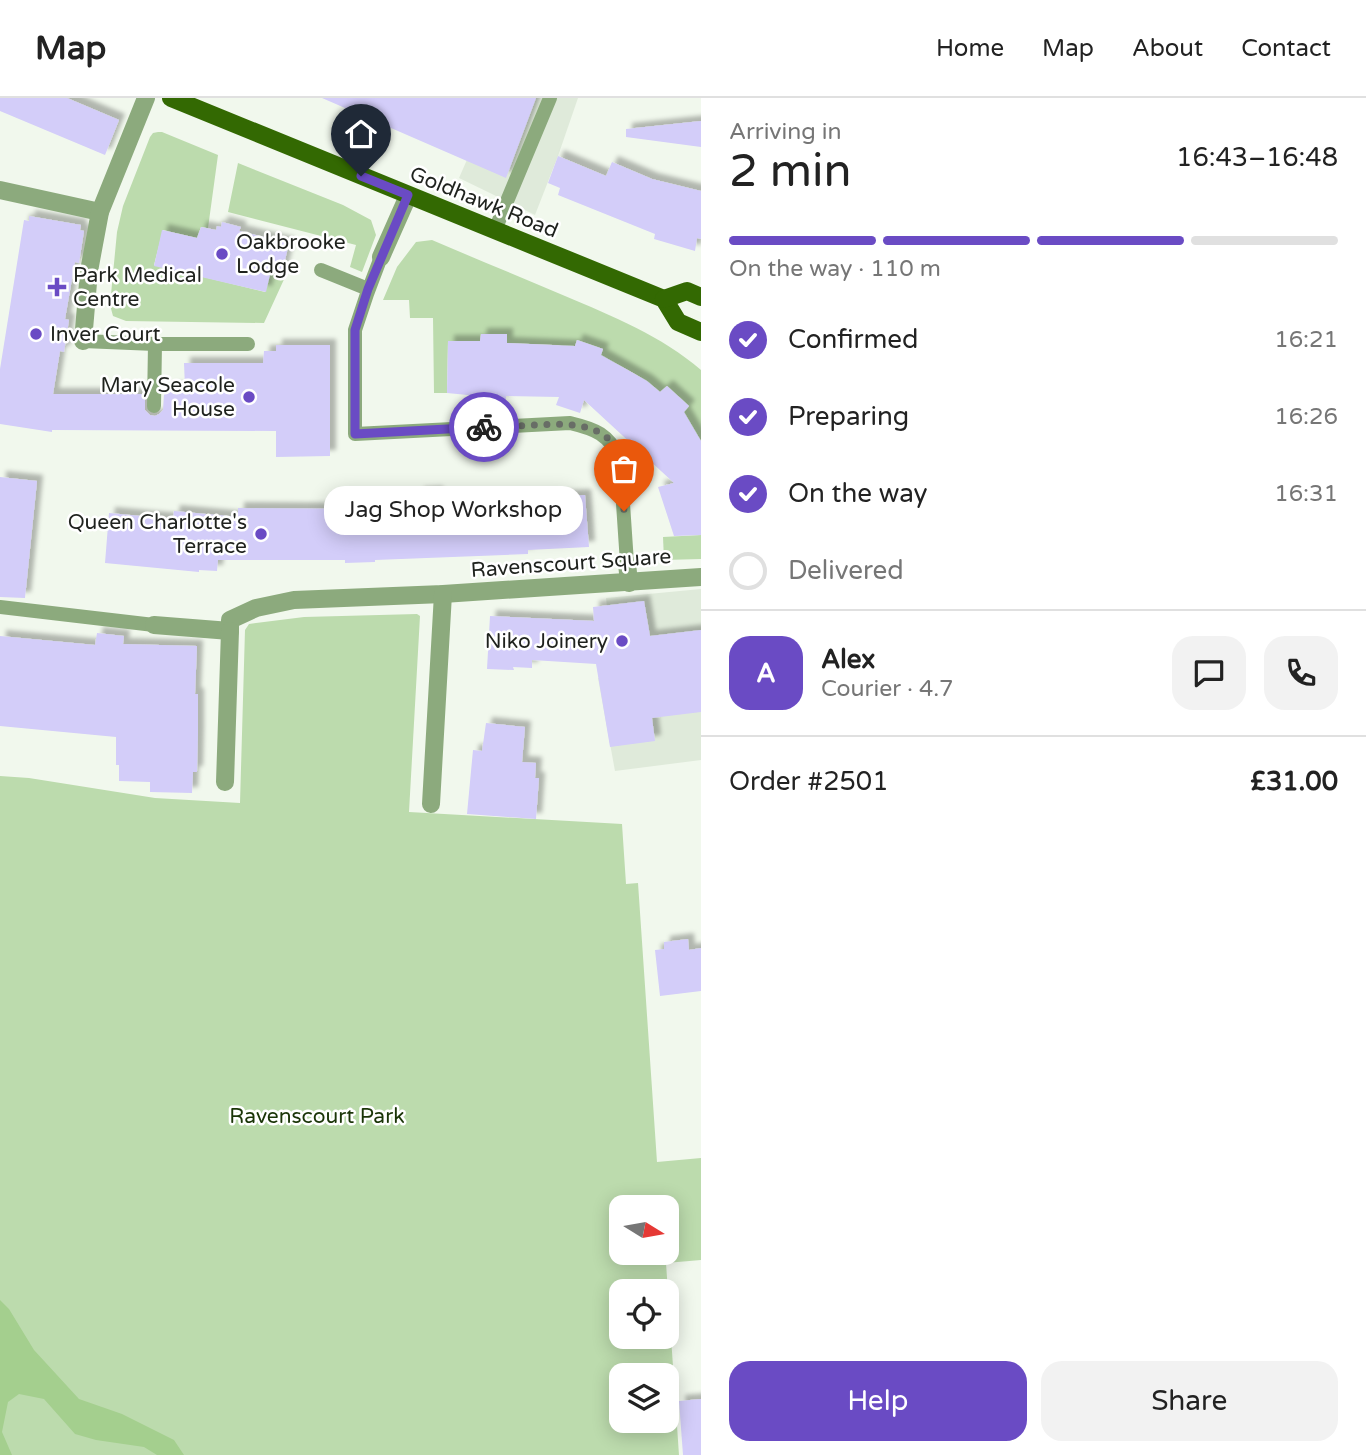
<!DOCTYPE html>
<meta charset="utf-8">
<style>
body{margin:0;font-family:"Varela Round",sans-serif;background:#f2f2f2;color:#222;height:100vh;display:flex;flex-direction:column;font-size:26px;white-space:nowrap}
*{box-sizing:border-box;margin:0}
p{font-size:23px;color:#767676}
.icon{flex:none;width:38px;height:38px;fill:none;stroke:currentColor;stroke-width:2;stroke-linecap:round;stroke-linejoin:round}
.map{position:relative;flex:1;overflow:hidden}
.sheet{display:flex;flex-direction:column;background:#fff;width:665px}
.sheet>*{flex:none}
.needle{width:46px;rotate:101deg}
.fabs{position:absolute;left:609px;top:1097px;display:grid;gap:14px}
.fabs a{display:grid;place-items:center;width:70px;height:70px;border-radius:14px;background:#fff;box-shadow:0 4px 18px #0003;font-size:35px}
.pin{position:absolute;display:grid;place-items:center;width:60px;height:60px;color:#fff;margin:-72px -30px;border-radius:50% 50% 50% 0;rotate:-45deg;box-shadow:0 0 7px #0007}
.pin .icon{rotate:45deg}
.courier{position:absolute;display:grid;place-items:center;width:70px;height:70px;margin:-35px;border:5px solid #6a4bc4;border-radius:50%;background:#fff;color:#222;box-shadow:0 2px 9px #0007}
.bubble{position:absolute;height:49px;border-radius:21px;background:#fff;box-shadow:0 4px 18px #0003;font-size:23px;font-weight:600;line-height:49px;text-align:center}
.head em{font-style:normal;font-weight:600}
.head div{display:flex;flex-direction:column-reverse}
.head{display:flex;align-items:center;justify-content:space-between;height:119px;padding:0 28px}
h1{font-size:46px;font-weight:600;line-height:52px}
.bar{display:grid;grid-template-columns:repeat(4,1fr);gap:10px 7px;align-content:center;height:84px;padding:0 28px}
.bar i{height:9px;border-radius:5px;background:#e0e0e0}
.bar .selected{background:#6a4bc4}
.bar p{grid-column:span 4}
.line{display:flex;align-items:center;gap:18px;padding:0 28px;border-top:2px solid #e0e0e0}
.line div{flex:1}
.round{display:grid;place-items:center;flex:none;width:74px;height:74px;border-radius:21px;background:#f2f2f2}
ol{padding:0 28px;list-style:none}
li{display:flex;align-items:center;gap:21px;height:77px}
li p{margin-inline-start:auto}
li .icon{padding:7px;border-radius:50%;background:#6a4bc4;color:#fff;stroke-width:4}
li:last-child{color:#767676}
li i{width:38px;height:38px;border:4px solid #e0e0e0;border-radius:50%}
.cta{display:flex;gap:14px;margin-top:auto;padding:14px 28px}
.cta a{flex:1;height:80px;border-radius:21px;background:#6a4bc4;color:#fff;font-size:28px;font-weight:600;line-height:80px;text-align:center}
.cta a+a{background:#f2f2f2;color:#222}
header{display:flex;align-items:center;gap:42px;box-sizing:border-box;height:98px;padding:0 35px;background:#fff;border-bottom:2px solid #e0e0e0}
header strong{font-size:33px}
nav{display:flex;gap:38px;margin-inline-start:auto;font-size:24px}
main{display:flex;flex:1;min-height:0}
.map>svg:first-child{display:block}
.built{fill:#dfeada}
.green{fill:#bcdbad;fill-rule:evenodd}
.water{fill:#a4cf8e}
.building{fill:#d3cdf9;filter:url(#shadow)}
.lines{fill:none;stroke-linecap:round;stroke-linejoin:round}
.lane{stroke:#8caa7d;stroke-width:14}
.street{stroke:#8caa7d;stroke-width:18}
.primary{stroke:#336902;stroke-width:18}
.done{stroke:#686d66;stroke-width:7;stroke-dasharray:0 12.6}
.route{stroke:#6a4bc4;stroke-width:9}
.poi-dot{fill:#6a4bc4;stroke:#fff;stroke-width:2.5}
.labels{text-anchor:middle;stroke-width:5;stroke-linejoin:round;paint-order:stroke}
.street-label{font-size:21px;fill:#1f221e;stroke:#fff}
.poi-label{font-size:21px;fill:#1f221e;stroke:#fff;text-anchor:start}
.park-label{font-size:21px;fill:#1a3507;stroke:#fff}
</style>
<header>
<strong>Map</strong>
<nav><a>Home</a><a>Map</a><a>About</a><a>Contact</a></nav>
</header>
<main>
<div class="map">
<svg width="701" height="1357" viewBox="0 0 701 1357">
<defs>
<filter id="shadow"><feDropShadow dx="6" dy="-6" stdDeviation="2" flood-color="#0004"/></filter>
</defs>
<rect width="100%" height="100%" fill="#f1f8ed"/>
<g class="built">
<polygon points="494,0 578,0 558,58 535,117 459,80"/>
<polygon points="701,491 701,662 615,673 598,580 615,578 606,500"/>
</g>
<g class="green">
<polygon points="158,34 162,34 218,57 208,130 201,129 197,140 163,132 154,167 265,194 271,172 286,177 264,225 126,223 113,218 110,207 117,134 123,108 150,39 153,35"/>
<polygon points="238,65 343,107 371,122 376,137 362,174 350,169 356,147 228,114"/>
<path d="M432,142C476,161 521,179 565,198C612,218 662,238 701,272V343L682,316L689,308L667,288L660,294C643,279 622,267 600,259L603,251L577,242L574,251L558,247L507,245V236H481L480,243H448L447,295H434L433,220H410L409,202H383L397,169L416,144Z"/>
<polygon points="701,437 701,461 664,462 663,439"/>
<path d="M417,516L420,518L409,714L622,726L626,786L638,785L657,1064L701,1060V1162L666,1165L679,1357H0V678L29,680L155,700L240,705L245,532L249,526L304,519ZM621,1110H667V1155H621ZM621,1194H667V1239H621ZM621,1278H667V1323H621Z"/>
</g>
<polygon class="water" points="0,1202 9,1211 34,1252 79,1301 122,1316 174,1342 184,1357 157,1357 144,1349 96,1342 75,1336 44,1301 19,1296 8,1304 2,1334 12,1357 0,1357"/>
<g class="building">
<polygon points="0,0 67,0 119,22 105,57 0,13"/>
<polygon points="322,0 536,0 506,80"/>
<polygon points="701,23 701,49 626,39 626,31"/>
<polygon points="558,58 606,78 612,64 652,81 701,93 701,141 697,140 695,153 654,141 655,136 558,97 560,90 548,85"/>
<polygon points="29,118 81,127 80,132 84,133 79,165 75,164 65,221 69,222 64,254 60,253 53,296 145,296 145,312 150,317 155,318 159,316 163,312 164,296 168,296 168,290 185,290 184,265 263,265 264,253 276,253 276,247 330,247 330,358 276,359 276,333 52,332 52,334 0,326 0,271 24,122 29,123"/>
<polygon points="222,124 241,129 239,133 289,145 282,175 271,172 266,194 154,168 162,132 197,140 201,129 216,132 217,128 221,129"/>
<polygon points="481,236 507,236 507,245 575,248 577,242 603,251 601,257 647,283 660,294 667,288 689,308 684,314 701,343 701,437 674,438 658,389 674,385 584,302 580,315 556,307 559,299 506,298 506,303 478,303 478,298 447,295 448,243 480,243"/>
<polygon points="0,379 37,383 25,500 0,499"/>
<polygon points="437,394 438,408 538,405 538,400 585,397 589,449 528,452 528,456 375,462 375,464 345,465 345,462 218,462 217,473 199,472 199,474 105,465 109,415 173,421 174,413 238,419 238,410 378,411 378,424 419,422 418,395"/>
<polygon points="644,503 650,538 701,532 701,614 652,620 655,643 610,649 596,566 532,562 532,570 513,569 514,572 487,571 490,518 594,523 593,509"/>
<polygon points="97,535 124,538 123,546 197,548 195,596 198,596 198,635 197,674 193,674 192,695 150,694 150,684 119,683 119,667 116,667 116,639 0,628 0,538 95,547"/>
<polygon points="486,625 525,629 522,664 536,665 535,680 539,680 536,721 467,716 473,652 482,653"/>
<polygon points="688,841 689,852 701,850 701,893 660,898 655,852 664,851 664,844"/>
<polygon points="701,1301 701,1357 683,1357 679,1303"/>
</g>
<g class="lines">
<g class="lane">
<polyline points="495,132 550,0"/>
<path d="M381,159L367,196L355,232V336L570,325C595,331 609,336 620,361L627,465"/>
<polyline points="321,172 368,191"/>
<polyline points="83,243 155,246 248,246"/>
<polyline points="154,308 155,246"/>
<polyline points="0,509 154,527"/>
</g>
<g class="street">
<polyline points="0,92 100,114"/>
<polyline points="381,159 408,98"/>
<polyline points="83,243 89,173 100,114 146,0"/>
<polyline points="627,465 629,485"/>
<polyline points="154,527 230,533 230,522 256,510 294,502 443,496 701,479"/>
<polyline points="225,684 230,533"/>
<polyline points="431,706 443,496"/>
</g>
<g class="primary">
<polyline points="171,0 664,201 678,224 701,234"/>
<polyline points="664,201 687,193 701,199"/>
</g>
</g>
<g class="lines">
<path class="done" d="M484,329C501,329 517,328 534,327C564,326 607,322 619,358C624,373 623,397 624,413"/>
<polyline class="route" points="361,78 408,97 368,191 355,232 355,336 484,329"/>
</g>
<g class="poi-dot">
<circle cx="222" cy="156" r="7"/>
<path d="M53.5 178.5h7v7h7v7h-7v7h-7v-7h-7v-7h7z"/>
<circle cx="36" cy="236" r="7"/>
<circle cx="249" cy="299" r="7"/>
<circle cx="261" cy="436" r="7"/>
<circle cx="622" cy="543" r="7"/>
</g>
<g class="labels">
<g class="street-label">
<text transform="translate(484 104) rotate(22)" y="7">Goldhawk Road</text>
<text transform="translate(571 465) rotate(-4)" y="7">Ravenscourt Square</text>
</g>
<g class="poi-label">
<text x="236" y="151">Oakbrooke<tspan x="236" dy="24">Lodge</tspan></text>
<text x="73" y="184">Park Medical<tspan x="73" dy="24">Centre</tspan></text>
<text x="50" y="243">Inver Court</text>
<text x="235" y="294" text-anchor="end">Mary Seacole<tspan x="235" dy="24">House</tspan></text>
<text x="247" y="431" text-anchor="end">Queen Charlotte's<tspan x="247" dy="24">Terrace</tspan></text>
<text x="608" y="550" text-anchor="end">Niko Joinery</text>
</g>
<g class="park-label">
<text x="317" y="1025">Ravenscourt Park</text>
</g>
</g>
</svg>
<div class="fabs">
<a><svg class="needle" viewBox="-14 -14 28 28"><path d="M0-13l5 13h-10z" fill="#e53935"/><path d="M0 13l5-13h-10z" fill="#767676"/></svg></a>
<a><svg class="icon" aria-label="locate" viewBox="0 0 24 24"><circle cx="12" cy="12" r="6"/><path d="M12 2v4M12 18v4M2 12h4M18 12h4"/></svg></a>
<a><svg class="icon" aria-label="layers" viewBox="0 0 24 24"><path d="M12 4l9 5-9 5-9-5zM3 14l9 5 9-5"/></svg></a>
</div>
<div class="pin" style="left:624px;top:413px;background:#ea580c"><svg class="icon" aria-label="bag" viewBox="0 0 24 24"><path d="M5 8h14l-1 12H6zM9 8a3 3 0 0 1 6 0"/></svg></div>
<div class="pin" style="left:361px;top:78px;background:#1f2937"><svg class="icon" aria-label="home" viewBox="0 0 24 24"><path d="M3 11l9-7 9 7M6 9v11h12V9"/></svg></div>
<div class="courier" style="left:484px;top:329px"><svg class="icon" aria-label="bike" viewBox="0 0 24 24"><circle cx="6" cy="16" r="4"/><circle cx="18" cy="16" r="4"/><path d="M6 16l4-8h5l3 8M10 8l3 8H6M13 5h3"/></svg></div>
<div class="bubble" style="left:324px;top:388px;width:259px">Jag Shop Workshop</div>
</div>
<section class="sheet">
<div class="head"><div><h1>2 min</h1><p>Arriving in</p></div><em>16:43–16:48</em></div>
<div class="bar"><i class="selected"></i><i class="selected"></i><i class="selected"></i><i></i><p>On the way · 110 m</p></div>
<ol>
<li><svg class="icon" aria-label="check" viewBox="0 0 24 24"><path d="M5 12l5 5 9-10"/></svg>Confirmed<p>16:21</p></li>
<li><svg class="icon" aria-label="check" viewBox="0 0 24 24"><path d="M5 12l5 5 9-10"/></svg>Preparing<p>16:26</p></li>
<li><svg class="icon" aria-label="check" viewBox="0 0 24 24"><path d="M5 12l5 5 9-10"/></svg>On the way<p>16:31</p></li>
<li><i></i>Delivered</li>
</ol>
<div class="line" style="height:126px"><b class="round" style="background:#6a4bc4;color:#fff">A</b><div><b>Alex</b><p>Courier · 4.7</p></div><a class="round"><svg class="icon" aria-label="chat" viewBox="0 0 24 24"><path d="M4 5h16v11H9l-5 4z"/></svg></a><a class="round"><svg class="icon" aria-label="phone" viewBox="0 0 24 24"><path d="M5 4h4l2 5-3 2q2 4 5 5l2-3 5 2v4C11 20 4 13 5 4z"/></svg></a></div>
<div class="line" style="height:91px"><div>Order #2501</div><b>£31.00</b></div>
<div class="cta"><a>Help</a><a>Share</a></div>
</section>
</main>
